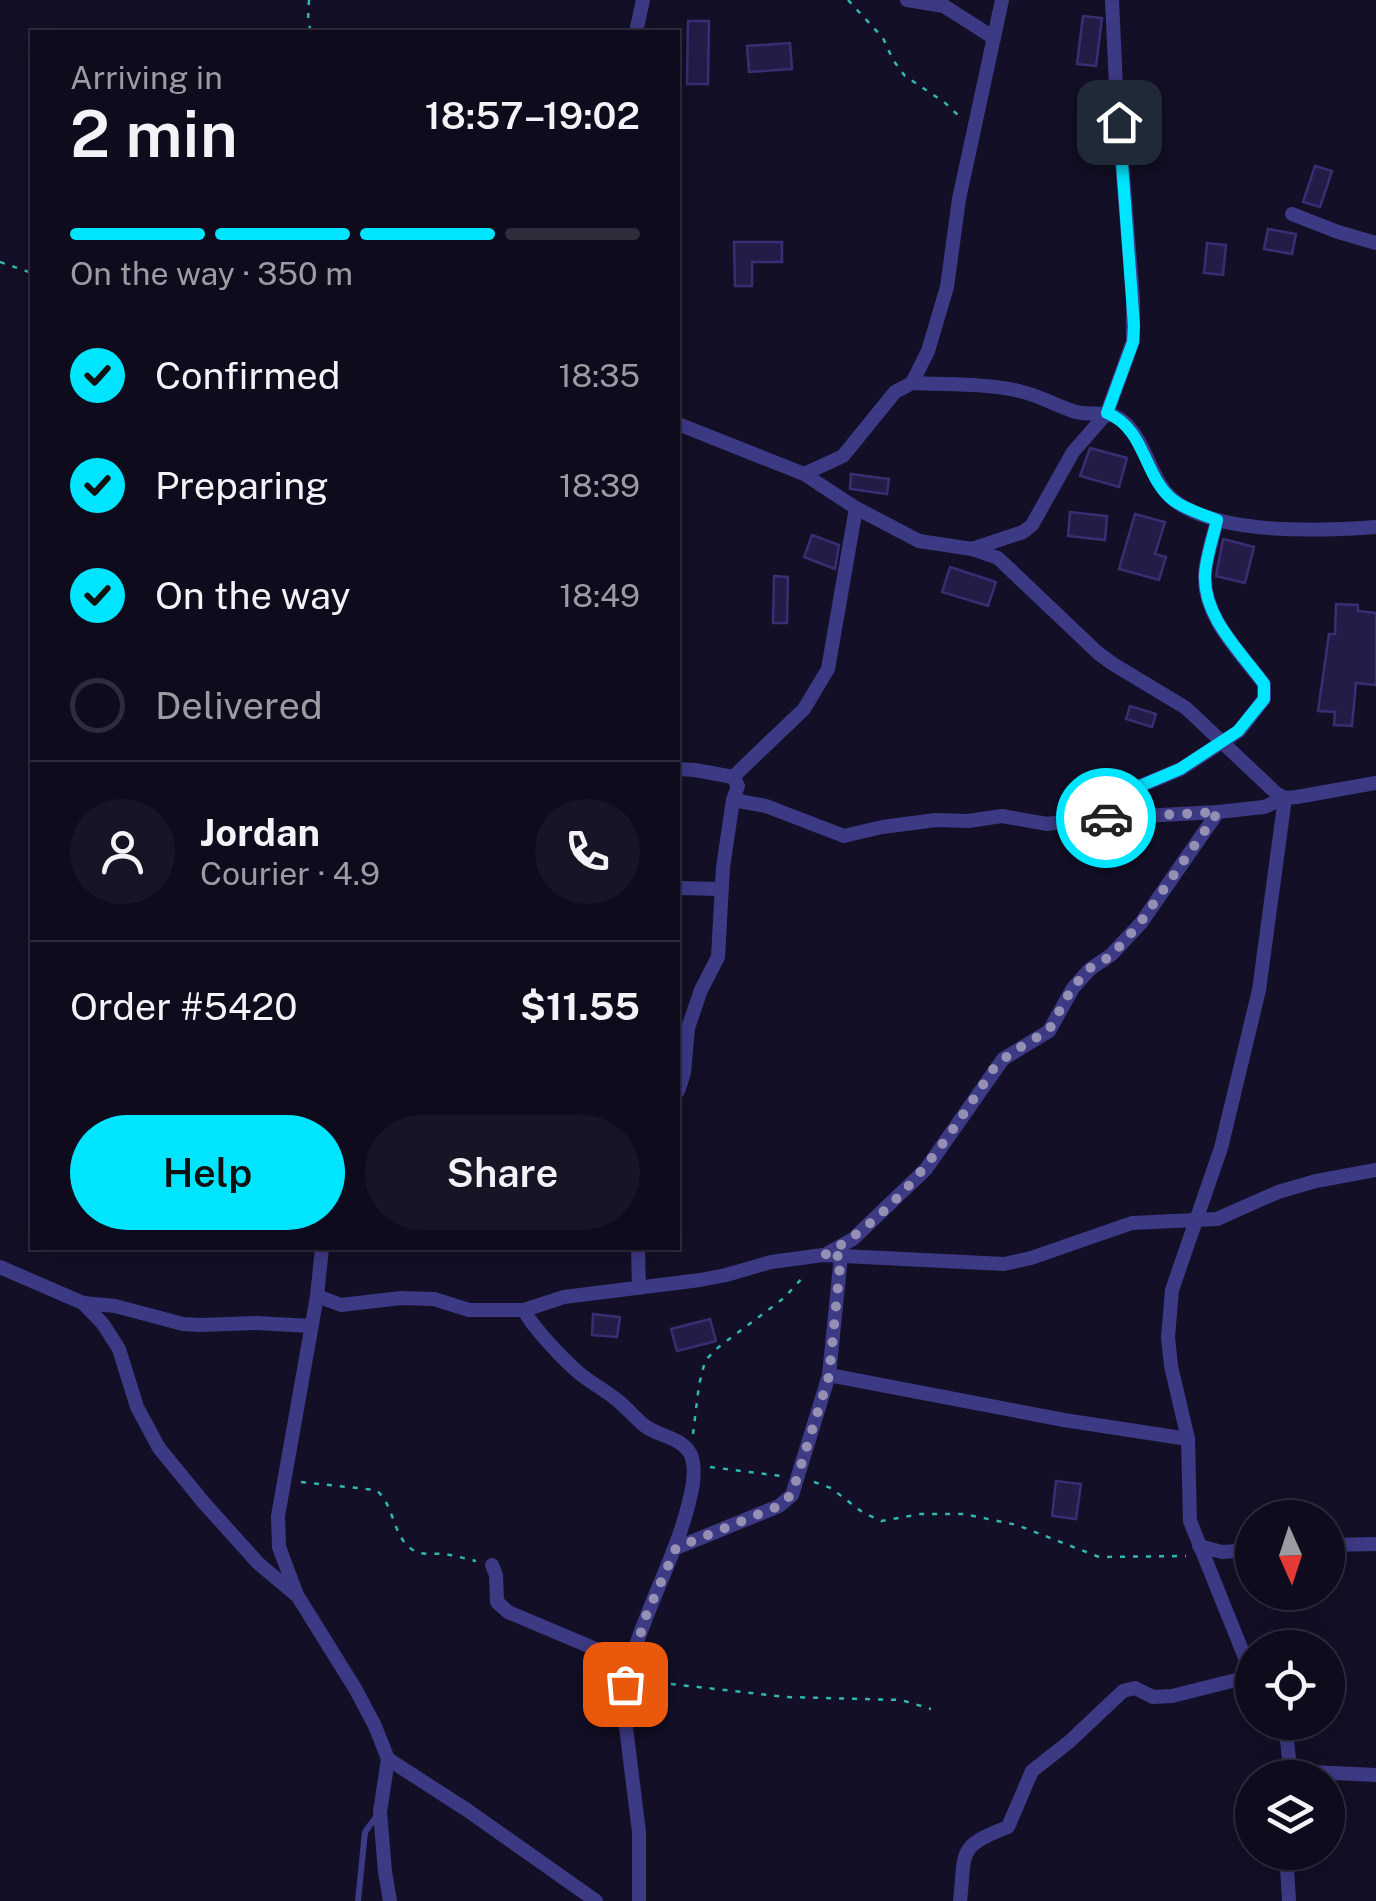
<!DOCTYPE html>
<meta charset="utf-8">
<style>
body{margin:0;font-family:"Public Sans",sans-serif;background:#171425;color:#f1f3f6;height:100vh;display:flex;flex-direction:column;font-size:38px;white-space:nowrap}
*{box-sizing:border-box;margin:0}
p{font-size:32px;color:#9b9ba3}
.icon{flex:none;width:55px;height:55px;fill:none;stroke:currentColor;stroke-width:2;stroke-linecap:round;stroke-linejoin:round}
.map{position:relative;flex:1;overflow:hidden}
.details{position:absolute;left:30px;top:30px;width:650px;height:1220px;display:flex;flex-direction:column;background:#0e0b1c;border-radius:0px;box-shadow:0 5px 25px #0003,0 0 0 2px #2e2b3b}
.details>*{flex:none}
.needle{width:65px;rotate:177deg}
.tools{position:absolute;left:1235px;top:1500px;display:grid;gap:20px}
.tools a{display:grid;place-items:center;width:110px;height:110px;border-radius:50%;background:#0e0b1c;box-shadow:0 5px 25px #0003,0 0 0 2px #2e2b3b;font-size:50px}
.pin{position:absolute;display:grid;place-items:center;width:85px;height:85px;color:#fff;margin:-42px;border-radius:20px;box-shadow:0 5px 15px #0006}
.courier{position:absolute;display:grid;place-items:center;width:100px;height:100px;margin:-50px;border:8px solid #00e5ff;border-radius:50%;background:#fff;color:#222;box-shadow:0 2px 12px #0007}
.overview em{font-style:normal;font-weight:600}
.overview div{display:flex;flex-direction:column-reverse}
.overview{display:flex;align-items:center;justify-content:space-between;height:170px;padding:0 40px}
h1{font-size:65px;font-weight:600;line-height:75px}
.bar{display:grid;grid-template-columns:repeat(4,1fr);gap:15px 10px;align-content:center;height:120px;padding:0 40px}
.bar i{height:12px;border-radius:8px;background:#2e2b3b}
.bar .current{background:#00e5ff}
.bar p{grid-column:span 4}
.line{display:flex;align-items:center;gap:25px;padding:0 40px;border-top:2px solid #2e2b3b}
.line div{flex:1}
.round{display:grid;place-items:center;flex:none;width:105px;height:105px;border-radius:52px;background:#171425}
ol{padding:0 40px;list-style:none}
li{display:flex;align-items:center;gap:30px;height:110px}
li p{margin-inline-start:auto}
li .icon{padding:10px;border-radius:50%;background:#00e5ff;color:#111;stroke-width:4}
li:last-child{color:#9b9ba3}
li i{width:55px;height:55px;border:5px solid #2e2b3b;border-radius:50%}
.cta{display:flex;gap:20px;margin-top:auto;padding:20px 40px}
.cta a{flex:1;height:115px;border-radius:60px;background:#00e5ff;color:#111;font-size:40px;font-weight:600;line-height:115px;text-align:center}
.cta a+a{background:#171425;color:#f1f3f6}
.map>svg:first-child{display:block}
.building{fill:#241b47;stroke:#3b2d73;stroke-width:2.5}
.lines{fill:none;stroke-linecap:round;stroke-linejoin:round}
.path{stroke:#2fb8b0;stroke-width:2.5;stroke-dasharray:5 8;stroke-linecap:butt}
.service{stroke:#3d3a85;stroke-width:6}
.minor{stroke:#3d3a85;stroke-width:14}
.done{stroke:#948fb3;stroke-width:10;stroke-dasharray:0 18}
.route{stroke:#00e5ff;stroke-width:12}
</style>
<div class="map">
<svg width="1376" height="1901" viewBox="0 0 1376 1901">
<rect width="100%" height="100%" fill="#130f26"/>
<g class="building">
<polygon points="1083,16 1102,18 1096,66 1077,64"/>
<polygon points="688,21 709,21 708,84 687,84"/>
<polygon points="790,43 792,69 749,72 747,46"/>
<polygon points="1315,166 1332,171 1320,207 1303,202"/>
<polygon points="1268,229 1296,234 1292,254 1264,249"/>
<polygon points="734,242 782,242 782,262 752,262 752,286 735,286"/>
<polygon points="1207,243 1226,245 1223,275 1204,273"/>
<polygon points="1090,448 1127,458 1119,487 1080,476"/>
<polygon points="851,474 889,479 887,494 850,489"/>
<polygon points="1070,512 1107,516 1105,540 1068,536"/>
<polygon points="1135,514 1165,522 1155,554 1166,557 1159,580 1119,569"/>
<polygon points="812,535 839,545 835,569 804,557"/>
<polygon points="1223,539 1254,547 1245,583 1216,576"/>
<polygon points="950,567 996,582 988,606 942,592"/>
<polygon points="774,576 788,577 787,623 773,623"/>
<polygon points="1336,604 1358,605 1358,611 1376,613 1376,685 1356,683 1352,726 1334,725 1335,712 1318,711 1329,634 1335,634"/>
<polygon points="1130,706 1156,714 1152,727 1126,719"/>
<polygon points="593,1314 620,1317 617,1337 592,1335"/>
<polygon points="710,1319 716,1341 677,1351 671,1329"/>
<polygon points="1056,1481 1081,1484 1076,1519 1052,1516"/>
</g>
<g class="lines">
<g class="path">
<polyline points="309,0 308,20 311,32"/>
<polyline points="848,0 883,38 893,60 905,76 944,102 959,116"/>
<polyline points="0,262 32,273"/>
<polyline points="693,1434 699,1385 705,1361 716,1349 784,1298 805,1275"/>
<polyline points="710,1467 781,1476"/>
<path d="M301,1482L376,1490C395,1505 392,1537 413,1550C422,1556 434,1553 444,1554C455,1555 465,1559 476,1561"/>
<polyline points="814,1482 831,1488 862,1512 881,1521 921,1514 964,1514 1017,1525 1099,1557 1186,1556"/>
<polyline points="645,1681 786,1697 901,1700 931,1709"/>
</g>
<polyline class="service" points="358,1901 365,1832 379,1813"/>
<g class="minor">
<polyline points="907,0 944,6 994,38"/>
<polyline points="636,32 643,0"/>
<polyline points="1292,214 1338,232 1376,243"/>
<polyline points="912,383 928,351 947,287 959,199 1002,0"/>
<polyline points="678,424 804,474 856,508 919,541 972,549 998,558 1098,653 1113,664 1186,708 1276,793 1285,798 1297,797 1376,783"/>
<path d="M804,474L843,456L895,392L912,383C947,385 985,383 1019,391C1039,395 1056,406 1076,412C1091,416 1106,410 1120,419C1143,435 1148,469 1164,490C1200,537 1322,531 1376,527"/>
<polyline points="972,549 1023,532 1032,525 1073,452 1107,413 1133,341 1133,299 1116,87 1112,0"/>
<polyline points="678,769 695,770 733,777 738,786 733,800 723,867 718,957 701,990 688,1028 684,1073 678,1091"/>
<polyline points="733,777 804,709 828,669 856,508"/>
<path d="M733,800L766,806L844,836L882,827L936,820L968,821L1002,816L1047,824L1085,819L1114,797L1181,769L1239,731L1264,699V684C1240,652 1203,617 1205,575C1206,557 1213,538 1217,520"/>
<polyline points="1085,819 1218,812"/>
<polyline points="678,888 720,889"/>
<polyline points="322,1248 317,1296 278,1516 279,1547 297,1595 356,1690 375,1726 388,1759 467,1810 596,1901"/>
<polyline points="638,1248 639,1288"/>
<polyline points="826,1254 853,1239 926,1169 1003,1059 1049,1031 1073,988 1090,969 1111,955 1141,923 1218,812 1264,807 1285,798"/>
<polyline points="0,1267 83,1303 103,1324 119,1349 137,1407 159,1448 204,1503 258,1563 296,1595"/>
<polyline points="317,1296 341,1305 401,1298 434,1299 469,1310 524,1310 564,1297 700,1280 726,1275 771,1262 823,1255 1004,1264 1031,1258 1132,1223 1217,1219 1278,1192 1316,1181 1376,1170"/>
<polyline points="83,1303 115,1306 183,1324 200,1325 257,1323 311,1326"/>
<path d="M524,1310C532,1327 564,1360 579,1373C591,1383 605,1390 617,1400C627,1408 635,1418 645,1426C660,1437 679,1436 690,1453C695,1462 694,1474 693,1483C680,1560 631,1626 623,1703L639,1832V1901"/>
<polyline points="829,1375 1064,1420 1188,1439"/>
<polyline points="1328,1545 1376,1544"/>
<polyline points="1199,1546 1222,1552 1252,1550"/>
<polyline points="676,1548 779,1506 792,1495 829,1375 841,1256"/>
<polyline points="492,1565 496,1575 497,1602 508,1612 598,1650 608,1656 629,1675"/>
<polyline points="1252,1675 1190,1521 1188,1439 1171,1366 1168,1337 1172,1290 1221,1148 1259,990 1285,798"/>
<polyline points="1285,1722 1291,1777"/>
<polyline points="388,1759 380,1812 385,1872 390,1901"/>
<polyline points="1291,1771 1376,1775"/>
<polyline points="1286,1852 1289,1901"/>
<path d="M960,1901C966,1853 955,1847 1008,1827L1032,1771L1069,1742L1123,1691L1135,1688L1153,1697L1172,1696L1252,1676"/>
</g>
</g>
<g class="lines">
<path class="done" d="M625,1684L646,1616L676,1548L779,1506L792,1494L829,1376L841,1256H823C902,1211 946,1141 994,1068L1011,1053L1049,1030L1072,988L1090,968L1111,956L1140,923L1218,812L1106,818"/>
<path class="route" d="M1106,818L1085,819L1114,797L1180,769L1238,731L1264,699V684C1241,652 1203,617 1205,575C1206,557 1213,538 1217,520C1203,514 1186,510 1173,500C1143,476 1146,429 1107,413L1133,342L1134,326L1119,122"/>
</g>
</svg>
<div class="tools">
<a><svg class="needle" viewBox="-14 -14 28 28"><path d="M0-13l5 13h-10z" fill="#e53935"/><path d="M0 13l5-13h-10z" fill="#9b9ba3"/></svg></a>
<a><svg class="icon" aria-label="locate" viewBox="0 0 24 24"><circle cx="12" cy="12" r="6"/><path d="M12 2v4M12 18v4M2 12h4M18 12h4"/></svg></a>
<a><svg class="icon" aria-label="layers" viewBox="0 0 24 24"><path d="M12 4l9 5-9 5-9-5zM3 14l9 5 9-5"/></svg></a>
</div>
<div class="pin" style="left:625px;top:1684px;background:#ea580c"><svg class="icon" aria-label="bag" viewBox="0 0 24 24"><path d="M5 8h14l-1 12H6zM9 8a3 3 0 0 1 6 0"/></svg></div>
<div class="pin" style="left:1119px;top:122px;background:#1f2937"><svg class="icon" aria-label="home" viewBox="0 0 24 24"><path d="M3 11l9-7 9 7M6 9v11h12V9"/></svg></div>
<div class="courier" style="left:1106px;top:818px"><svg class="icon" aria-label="car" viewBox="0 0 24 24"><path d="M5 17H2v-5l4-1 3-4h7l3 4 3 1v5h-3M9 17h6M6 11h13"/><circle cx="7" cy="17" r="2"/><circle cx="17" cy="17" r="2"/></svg></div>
<section class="details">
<div class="overview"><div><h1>2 min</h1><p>Arriving in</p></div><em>18:57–19:02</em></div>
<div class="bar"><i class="current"></i><i class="current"></i><i class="current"></i><i></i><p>On the way · 350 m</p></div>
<ol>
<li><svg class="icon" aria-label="check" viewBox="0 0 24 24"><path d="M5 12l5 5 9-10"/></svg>Confirmed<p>18:35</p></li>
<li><svg class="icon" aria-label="check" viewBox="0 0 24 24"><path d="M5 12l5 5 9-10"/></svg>Preparing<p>18:39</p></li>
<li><svg class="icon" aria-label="check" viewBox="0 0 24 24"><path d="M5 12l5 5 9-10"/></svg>On the way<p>18:49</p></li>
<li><i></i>Delivered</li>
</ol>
<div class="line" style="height:180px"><a class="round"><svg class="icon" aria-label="person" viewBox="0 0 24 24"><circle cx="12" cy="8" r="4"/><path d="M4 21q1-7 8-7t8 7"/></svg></a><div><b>Jordan</b><p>Courier · 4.9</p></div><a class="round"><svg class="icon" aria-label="phone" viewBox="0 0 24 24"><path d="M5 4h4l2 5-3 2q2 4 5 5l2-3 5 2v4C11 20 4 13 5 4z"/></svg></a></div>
<div class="line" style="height:130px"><div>Order #5420</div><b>$11.55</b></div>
<div class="cta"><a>Help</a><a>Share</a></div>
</section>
</div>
